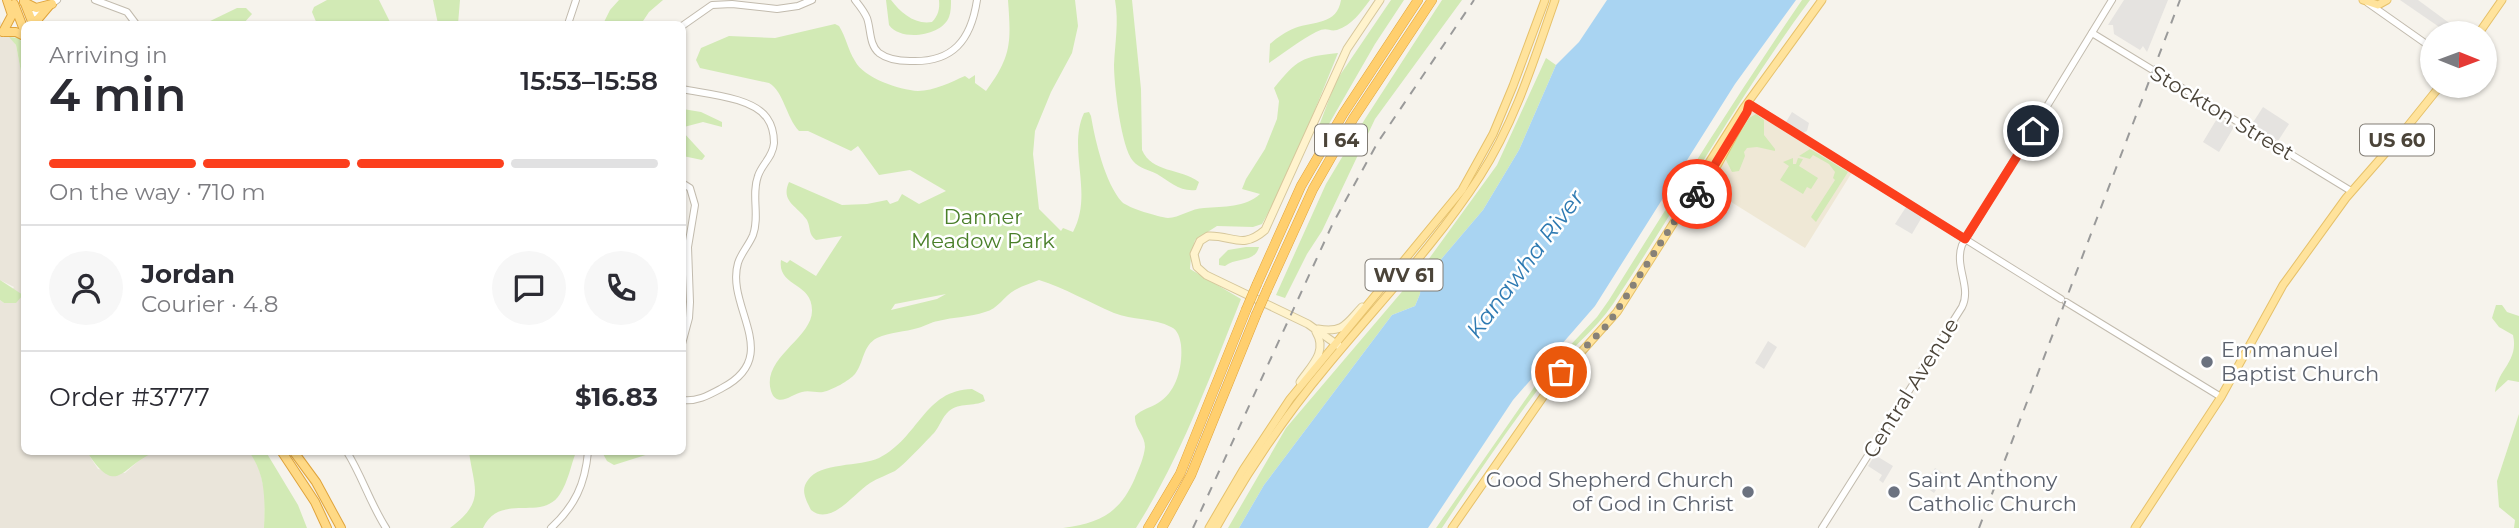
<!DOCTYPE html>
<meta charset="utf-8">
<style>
body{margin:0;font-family:Montserrat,sans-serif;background:#f7f7f7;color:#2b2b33;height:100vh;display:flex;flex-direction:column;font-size:26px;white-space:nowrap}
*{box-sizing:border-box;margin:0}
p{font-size:23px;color:#7c7c81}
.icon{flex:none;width:38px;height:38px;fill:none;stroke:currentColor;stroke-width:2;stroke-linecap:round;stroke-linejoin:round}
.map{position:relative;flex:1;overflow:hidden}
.drawer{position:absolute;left:21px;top:21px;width:665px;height:434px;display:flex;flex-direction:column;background:#fff;border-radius:10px;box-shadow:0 2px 5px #0004}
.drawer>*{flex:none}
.needle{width:46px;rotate:91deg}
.fabs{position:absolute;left:2420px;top:21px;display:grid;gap:14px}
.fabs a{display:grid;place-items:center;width:77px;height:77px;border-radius:50%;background:#fff;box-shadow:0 2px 5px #0004;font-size:35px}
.pin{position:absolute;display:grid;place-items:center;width:60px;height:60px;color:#fff;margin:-30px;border:4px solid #fff;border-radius:50%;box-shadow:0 2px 7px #0007}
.courier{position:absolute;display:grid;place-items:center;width:70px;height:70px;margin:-35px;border:5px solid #fc3f1d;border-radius:50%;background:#fff;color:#222;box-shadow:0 2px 9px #0007}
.headline em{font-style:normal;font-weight:600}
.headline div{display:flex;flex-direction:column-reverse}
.headline{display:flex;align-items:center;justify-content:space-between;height:119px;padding:0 28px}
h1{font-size:46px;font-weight:600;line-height:52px}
.bar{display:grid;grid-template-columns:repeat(4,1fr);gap:10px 7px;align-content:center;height:84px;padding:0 28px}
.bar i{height:9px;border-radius:5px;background:#e1e1e2}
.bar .current{background:#fc3f1d}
.bar p{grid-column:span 4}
.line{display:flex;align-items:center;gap:18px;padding:0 28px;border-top:2px solid #e1e1e2}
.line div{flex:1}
.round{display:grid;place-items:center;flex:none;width:74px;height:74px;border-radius:37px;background:#f7f7f7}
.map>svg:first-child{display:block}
.residential{fill:#eae5da}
.education{fill:#efe8d6}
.green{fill:#d2eab5;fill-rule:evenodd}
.parking{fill:#e5e3e0}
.water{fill:#a9d4f2}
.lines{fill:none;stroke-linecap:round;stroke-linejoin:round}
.tertiary-casing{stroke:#c2bbae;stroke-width:8}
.secondary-casing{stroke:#d6c79b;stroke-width:9}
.primary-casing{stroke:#e6c16a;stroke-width:9}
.trunk-casing{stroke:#e0a43c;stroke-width:10}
.motorway-casing{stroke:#e0a43c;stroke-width:10}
.tertiary{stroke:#fff;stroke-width:6}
.secondary{stroke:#fff3cd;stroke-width:7}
.primary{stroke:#ffe39c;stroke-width:7}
.trunk{stroke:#ffd985;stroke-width:8}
.motorway{stroke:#ffcf6e;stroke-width:9}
.rail{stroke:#9a9a9a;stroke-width:2;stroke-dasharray:9 9;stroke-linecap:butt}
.motorway-bridge-casing{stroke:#e0a43c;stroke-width:10;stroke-linecap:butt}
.motorway-bridge{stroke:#ffcf6e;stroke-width:9}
.done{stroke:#878178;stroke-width:7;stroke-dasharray:0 12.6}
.route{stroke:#fc3f1d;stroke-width:9}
.worship-dot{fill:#6b7280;stroke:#fff;stroke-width:2.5}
.labels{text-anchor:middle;stroke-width:5;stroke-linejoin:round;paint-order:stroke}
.shield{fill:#fff;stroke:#817c74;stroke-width:2}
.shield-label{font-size:19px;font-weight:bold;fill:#4b4439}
.street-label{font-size:21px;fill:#4b4439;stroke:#fff}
.park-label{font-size:21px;fill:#4a7f2a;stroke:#fff}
.worship-label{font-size:21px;fill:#5b616d;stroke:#fff;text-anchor:start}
.water-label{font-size:23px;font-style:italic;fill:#2e7ab2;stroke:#fff}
</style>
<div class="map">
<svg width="2519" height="528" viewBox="0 0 2519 528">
<rect width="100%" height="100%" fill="#f6f3ec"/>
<polygon class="residential" points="0,21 16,45 24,88 24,452 87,452 98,469 125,473 144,456 155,452 249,452 258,464 265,493 264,528 0,528 0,300 4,303 14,287 0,280"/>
<polygon class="education" points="1749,104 1855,171 1851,174 1805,248 1704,185 1748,109"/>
<g class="green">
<polygon points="327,0 379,0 391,24 317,24 312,12 314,7"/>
<polygon points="433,0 460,0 458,24 438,24"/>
<polygon points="619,0 663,0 649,12 641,24 603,24 610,10"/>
<path d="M886,0H891C901,13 915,25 932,22C938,16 940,9 939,0H951C951,5 951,12 949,17C942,36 901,42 889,25Z"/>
<path d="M1008,0H1075L1078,26L1072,53L1051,92L1035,131L1033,154L1039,209L1061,231L1063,228L1073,232C1094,193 1067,150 1084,113L1089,112L1091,116C1095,140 1105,183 1122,202C1128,208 1159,217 1168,218C1179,218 1192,208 1204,208C1224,206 1245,208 1260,194L1242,189L1246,179L1265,149L1277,119L1279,101L1274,88C1298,59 1301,57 1338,53L1286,181L1262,224L1253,227L1217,226L1195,240L1191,256L1190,269L1241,299C1210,377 1181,457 1136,528H1063C1100,523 1120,513 1135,478C1139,468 1144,458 1145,447C1145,435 1134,428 1135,416C1142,409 1150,408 1158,403C1177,392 1183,365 1181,345C1180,338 1178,330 1171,327C1154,318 1132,320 1114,313C1088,302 1065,288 1039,280C1031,283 1022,286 1015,290C1004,296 998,309 985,312C970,317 954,317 938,321C931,322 925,326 918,328C905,332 890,332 877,338C862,346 864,363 855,374C849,381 832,390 823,392C816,393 809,390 802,392C792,394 777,409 771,391C761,358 813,338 812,310C812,282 777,287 781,260L787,263L790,260L816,276L842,236L816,240C808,234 811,228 807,220C798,206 780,202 789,182L842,205L867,204L887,200L890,204L898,201L902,194L919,204L946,191L910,170L879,175L858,146L851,151L808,131H799C786,117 784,92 769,83L700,68L696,60L701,48L729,36L775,38L835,24L839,26C846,37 848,50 855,61C864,78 899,90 918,91C934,91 951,82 965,76L969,79L975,75V83L986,91C1012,56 1011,42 1008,0ZM946,294L937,299L891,310L895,304Z"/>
<path d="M1115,0H1132L1141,89L1142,150C1152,173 1180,168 1199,182L1196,190C1180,192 1170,182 1157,174C1149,170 1139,168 1133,161C1121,147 1114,85 1114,65C1115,43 1119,22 1115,0Z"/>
<path d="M1341,0H1370C1361,12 1352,25 1337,30C1328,32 1328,26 1316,32C1300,40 1284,53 1269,63L1270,44C1278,37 1285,32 1295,28C1314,21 1337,25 1341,0Z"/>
<polygon points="1391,0 1404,0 1375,44 1318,143 1314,139 1336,81"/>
<polygon points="1442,0 1462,0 1375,119 1322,231 1307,254 1285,298 1276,295 1326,184 1365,119"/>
<path d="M1802,0H1810C1738,97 1680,203 1613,304C1595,331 1568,350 1549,375C1511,424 1476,476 1442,528H1436L1544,373L1597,317L1609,300C1672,199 1735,98 1802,0Z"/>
<polygon points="237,8 246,8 252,14 243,24 204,24"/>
<polygon points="9,37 20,38 24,51 24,88 16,45"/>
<polygon points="1546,58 1556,65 1519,150 1483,210 1421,283 1420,294 1415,306 1392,315 1264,485 1239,528 1228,528 1286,428 1423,267 1497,165"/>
<polygon points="683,109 701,112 722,122 722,127 703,122 684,127 683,132 705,156 702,160 683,156"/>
<polygon points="1756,114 1764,120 1764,135 1775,149 1775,151 1757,147 1747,148 1744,152 1745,156 1739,171 1732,172 1725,158 1749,118"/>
<polygon points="1810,149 1848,172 1816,222 1811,217 1835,180 1833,178 1835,172 1829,164 1813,155 1810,159 1799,156"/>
<polygon points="1793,158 1793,164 1796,164 1798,158 1803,159 1799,166 1818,178 1811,189 1807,187 1803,194 1780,180 1789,166 1783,162"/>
<path d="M1246,247H1259C1255,263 1236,257 1225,266L1219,265V259L1228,250Z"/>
<polygon points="0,280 23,295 16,303 4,303 0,300"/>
<path d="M2496,305H2502L2507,312L2519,316V382L2508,380L2495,392C2498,369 2519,361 2513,335L2499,327L2492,318Z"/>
<path d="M972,389L983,395L985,401C973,407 960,402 949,411C942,417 940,426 934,433C925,442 905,464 895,471C887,475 878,478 870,483C855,492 831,527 811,510C806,500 800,490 808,480C820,462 860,467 879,458C919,438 924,390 972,389Z"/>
<polygon points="2519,414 2519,528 2514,528 2515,520 2499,507 2497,481"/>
<path d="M87,452H155C120,466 118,499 87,452Z"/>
<path d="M249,452H266L298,505L307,528H264C265,501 266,474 249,452Z"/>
<path d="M469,452H576C571,465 568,482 560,494C542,523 500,491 483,528H450C486,501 474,489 469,452Z"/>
<polygon points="602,452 655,452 614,465 607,461"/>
</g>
<g class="parking">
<polygon points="2124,0 2168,0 2147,52 2143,46 2140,50 2114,34 2113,25 2108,25"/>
<polygon points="2400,0 2418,0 2456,28 2452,33 2448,33"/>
<polygon points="2263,107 2289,124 2278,141 2252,124"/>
<polygon points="1792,112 1809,123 1807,131 1803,133 1786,122"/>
<polygon points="2218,117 2234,127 2219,152 2203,142"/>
<polygon points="1906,207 1922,217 1912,234 1895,224"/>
<polygon points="1768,341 1777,347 1764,369 1755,363"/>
<polygon points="1875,455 1893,466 1883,483 1879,480 1882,475 1868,466"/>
<polygon points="1935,468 1946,475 1934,493 1924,486"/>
</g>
<polygon class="water" points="1607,0 1796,0 1735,84 1595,306 1513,400 1428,528 1239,528 1264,485 1392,315 1415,306 1420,294 1421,283 1483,210 1519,150 1556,65 1579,42"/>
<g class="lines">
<defs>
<g id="tertiary">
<polyline points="95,0 127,12 136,24"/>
<path d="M855,0C859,5 864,11 867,18C871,29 869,45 879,53C887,59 900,61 910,61C953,63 971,40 977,0"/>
<polyline points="2368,3 2432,48"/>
<polyline points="29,15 40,12 57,0"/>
<polyline points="568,24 576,0"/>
<polyline points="682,26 712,5 732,4 777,9 798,6 812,0"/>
<polyline points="2092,33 2351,191"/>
<path d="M682,89C705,94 753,97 767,118C772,125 774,135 774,143C773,157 762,164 758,176C751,195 760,216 753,235C749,245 741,253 738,263C725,307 784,356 722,388C709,395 697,402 682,400"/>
<polyline points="1749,104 2061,299"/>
<polyline points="682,183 690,188 695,205 688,247 690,302 689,318 682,344"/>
<polyline points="2066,302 2221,397"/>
<path d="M347,452C362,476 370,503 386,528"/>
<path d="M551,528C575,506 585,484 588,452"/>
<path d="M1822,528L1962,307C1972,287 1954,267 1962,245L2112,0"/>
</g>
<g id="secondary">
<path d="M1318,329C1344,333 1346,324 1362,307"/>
<path d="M1339,346L1308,324L1206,275L1197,267L1194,254L1200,241L1208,236C1233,235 1242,250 1265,230L1347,49L1380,0"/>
<path d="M1300,382C1311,366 1328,352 1316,332"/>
</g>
<g id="primary">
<polyline points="2363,0 2378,5 2387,0"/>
<polyline points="2479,33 2502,0"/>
<path d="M1679,216C1705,198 1729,140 1747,112"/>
<polyline points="1209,528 1243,470 1290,399 1462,190 1493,134 1513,86 1545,0"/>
<path d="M1216,528C1248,471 1285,416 1327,366C1379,303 1436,244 1480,176C1515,122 1534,60 1555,0"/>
<polyline points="1452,528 1550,387 1617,312 1678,216 1684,202 1743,109 1822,0"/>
<polyline points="2135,528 2221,397 2283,285 2346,198 2395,142 2440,86"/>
</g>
<g id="trunk">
<polyline points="24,1 33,24"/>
<polyline points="24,2 36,8 52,4"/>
<polyline points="14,4 24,30"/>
<polyline points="38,24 38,19 49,6"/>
<polyline points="3,32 12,15 7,0"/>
<polyline points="3,32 16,32 24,36"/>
<polyline points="282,452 315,502 327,528"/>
<polyline points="294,452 316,482 341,528"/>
</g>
<g id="motorway">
<polyline points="1257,284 1301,186 1343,114 1418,0"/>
<polyline points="1267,290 1313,189 1353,119 1432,0"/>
<polyline points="1148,528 1180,474 1246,310"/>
<polyline points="1162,528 1191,475 1256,315"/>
</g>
</defs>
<use href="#tertiary" class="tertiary-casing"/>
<use href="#secondary" class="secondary-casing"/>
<use href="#primary" class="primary-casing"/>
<use href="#trunk" class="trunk-casing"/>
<use href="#motorway" class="motorway-casing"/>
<use href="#tertiary" class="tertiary"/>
<use href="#secondary" class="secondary"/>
<use href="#primary" class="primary"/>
<use href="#trunk" class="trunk"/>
<use href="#motorway" class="motorway"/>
<g class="rail">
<polyline points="1193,528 1333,223 1378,142 1474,0"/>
<polyline points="1979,528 2180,0"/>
</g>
<defs>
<g id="motorway-bridge">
<polyline points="1246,310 1257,284"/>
<polyline points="1256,315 1267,290"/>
</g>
</defs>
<use href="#motorway-bridge" class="motorway-bridge-casing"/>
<use href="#motorway-bridge" class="motorway-bridge"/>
</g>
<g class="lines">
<polyline class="done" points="1561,372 1609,323 1678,216 1685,211 1697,194"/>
<polyline class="route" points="1697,194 1747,112 1749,104 1965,239 2033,131"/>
</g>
<g class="worship-dot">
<circle cx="2207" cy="362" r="7"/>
<circle cx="1748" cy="492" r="7"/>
<circle cx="1894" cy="492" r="7"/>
</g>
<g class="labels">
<g class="shield">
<rect x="1315" y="124.5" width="52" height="31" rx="5"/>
<rect x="2360" y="124.5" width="74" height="31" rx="5"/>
<rect x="1365.5" y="259.5" width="77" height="31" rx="5"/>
</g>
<g class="shield-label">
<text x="1341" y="147">I 64</text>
<text x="2397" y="147">US 60</text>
<text x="1404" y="282">WV 61</text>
</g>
<g class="street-label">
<text transform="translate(2222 113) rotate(31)" y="7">Stockton Street</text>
<text transform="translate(1911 388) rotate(-58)" y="7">Central Avenue</text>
</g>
<g class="park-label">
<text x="983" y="224">Danner<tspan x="983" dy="24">Meadow Park</tspan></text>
</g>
<g class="worship-label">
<text x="2221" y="357">Emmanuel<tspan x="2221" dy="24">Baptist Church</tspan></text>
<text x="1734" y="487" text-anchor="end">Good Shepherd Church<tspan x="1734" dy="24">of God in Christ</tspan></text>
<text x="1908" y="487">Saint Anthony<tspan x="1908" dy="24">Catholic Church</tspan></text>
</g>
<g class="water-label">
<text transform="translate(1525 264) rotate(-53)" y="8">Kanawha River</text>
</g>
</g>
</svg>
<div class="fabs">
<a><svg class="needle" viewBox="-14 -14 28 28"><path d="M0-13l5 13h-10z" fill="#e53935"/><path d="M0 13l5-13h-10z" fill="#7c7c81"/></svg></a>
</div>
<div class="pin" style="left:1561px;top:372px;background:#ea580c"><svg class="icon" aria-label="bag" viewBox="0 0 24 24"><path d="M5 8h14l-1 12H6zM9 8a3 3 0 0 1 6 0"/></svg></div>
<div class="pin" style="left:2033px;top:131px;background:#1f2937"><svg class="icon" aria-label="home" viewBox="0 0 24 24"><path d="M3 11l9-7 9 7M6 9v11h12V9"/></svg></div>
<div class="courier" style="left:1697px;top:194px"><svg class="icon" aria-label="bike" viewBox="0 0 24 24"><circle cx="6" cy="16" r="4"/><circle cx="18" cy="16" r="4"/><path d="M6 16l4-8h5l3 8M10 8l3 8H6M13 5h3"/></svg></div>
<section class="drawer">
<div class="headline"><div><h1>4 min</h1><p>Arriving in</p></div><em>15:53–15:58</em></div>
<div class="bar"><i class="current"></i><i class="current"></i><i class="current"></i><i></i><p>On the way · 710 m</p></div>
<div class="line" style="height:126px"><a class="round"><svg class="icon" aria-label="person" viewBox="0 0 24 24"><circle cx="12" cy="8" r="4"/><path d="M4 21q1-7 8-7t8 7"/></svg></a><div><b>Jordan</b><p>Courier · 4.8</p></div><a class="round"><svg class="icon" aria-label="chat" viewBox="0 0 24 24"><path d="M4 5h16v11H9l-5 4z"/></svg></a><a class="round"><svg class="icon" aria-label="phone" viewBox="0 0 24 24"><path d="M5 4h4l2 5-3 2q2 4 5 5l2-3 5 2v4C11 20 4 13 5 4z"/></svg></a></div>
<div class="line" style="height:91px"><div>Order #3777</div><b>$16.83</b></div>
</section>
</div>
